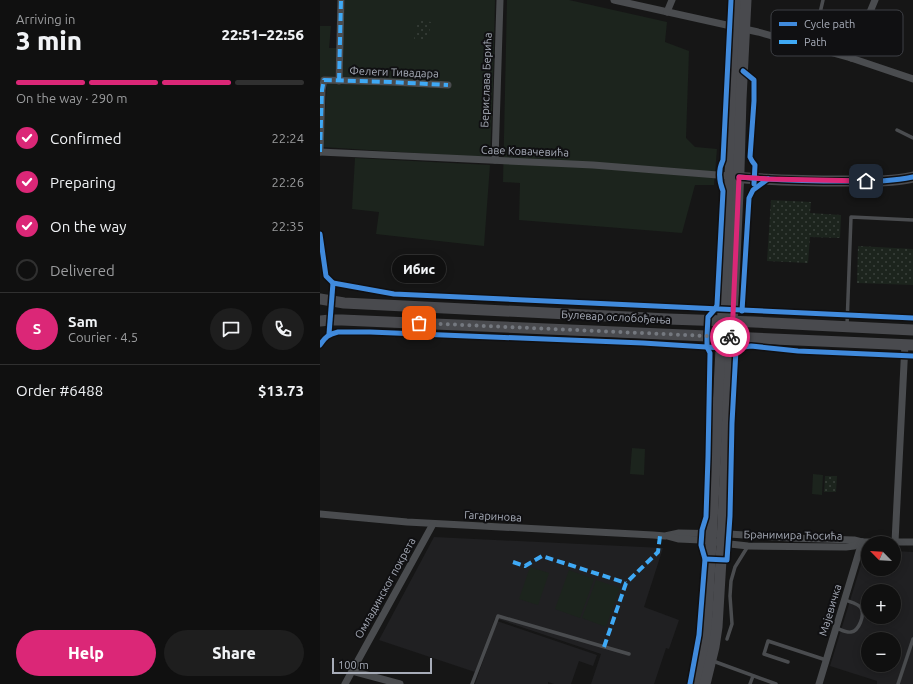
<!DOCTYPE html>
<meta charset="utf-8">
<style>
body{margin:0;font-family:Ubuntu,sans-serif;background:#1e1e1e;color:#f1f3f6;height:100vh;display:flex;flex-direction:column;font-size:15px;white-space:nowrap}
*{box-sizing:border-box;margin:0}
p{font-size:13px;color:#9c9d9f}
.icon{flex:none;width:22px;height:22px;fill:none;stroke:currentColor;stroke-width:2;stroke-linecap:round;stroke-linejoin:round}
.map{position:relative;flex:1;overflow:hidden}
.sheet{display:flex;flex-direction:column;background:#101010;width:320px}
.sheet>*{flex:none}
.needle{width:26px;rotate:294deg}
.buttons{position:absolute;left:541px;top:536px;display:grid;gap:8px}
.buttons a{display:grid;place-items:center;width:40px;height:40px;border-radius:50%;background:#101010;box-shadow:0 2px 10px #0003,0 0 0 1px #303030;font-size:20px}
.scale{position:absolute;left:12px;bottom:10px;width:100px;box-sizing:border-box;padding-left:4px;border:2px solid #a7acb8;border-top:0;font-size:11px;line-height:14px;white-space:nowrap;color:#a7acb8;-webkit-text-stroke:3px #101012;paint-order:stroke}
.pin{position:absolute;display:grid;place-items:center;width:34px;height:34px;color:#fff;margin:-17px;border-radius:8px;box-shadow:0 2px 6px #0006}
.courier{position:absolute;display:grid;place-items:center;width:40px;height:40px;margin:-20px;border:3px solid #db2777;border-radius:50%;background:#fff;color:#222;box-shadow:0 1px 5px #0007}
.bubble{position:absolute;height:28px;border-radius:14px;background:#101010;box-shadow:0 2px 10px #0003,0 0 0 1px #303030;font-size:13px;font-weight:800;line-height:28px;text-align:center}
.headline em{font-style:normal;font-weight:800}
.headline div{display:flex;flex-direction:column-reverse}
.headline{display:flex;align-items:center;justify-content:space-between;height:68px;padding:0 16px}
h1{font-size:26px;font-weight:800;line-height:30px}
.bar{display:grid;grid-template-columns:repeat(4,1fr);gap:6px 4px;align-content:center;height:48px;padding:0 16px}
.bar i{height:5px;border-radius:3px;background:#303030}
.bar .on{background:#db2777}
.bar p{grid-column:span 4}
.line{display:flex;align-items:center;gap:10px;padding:0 16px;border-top:1px solid #303030}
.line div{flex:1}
.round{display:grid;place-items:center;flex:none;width:42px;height:42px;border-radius:21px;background:#1e1e1e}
ol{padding:0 16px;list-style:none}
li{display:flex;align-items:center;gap:12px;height:44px}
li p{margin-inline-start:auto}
li .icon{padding:4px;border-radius:50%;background:#db2777;color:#fff;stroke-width:4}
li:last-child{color:#9c9d9f}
li i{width:22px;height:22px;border:2px solid #303030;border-radius:50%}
.primary-button{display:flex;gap:8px;margin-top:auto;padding:8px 16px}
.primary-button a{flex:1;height:46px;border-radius:24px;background:#db2777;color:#fff;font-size:16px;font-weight:800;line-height:46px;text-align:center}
.primary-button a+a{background:#1e1e1e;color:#f1f3f6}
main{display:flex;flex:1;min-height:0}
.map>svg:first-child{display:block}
.built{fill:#202022;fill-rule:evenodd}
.grass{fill:#1c241d}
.park{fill:url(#park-dots)}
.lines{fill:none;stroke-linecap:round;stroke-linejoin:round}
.lane{stroke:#4a4c4f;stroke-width:3.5}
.street{stroke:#4a4c4f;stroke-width:7}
.secondary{stroke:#494a4e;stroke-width:11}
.quiet{stroke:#3fa9f5;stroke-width:4;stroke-dasharray:8 4;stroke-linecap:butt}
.cycleway-casing{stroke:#101012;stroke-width:8}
.cycleway{stroke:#408adc;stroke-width:5}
.done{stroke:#74787f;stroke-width:4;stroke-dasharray:0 7.2}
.route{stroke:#db2777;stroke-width:5}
.labels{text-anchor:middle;stroke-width:4;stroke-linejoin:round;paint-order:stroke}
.street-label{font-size:11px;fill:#a7acb8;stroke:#101012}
.key{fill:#101012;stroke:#3d3f44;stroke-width:1}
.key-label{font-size:11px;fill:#a7acb8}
</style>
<main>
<section class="sheet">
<div class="headline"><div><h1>3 min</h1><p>Arriving in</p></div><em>22:51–22:56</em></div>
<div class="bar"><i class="on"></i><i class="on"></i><i class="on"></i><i></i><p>On the way · 290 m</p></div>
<ol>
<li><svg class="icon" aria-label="check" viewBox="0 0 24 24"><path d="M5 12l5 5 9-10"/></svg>Confirmed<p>22:24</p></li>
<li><svg class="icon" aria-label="check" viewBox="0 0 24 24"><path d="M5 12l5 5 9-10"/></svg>Preparing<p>22:26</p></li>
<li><svg class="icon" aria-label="check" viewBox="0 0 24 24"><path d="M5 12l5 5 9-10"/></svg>On the way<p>22:35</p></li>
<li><i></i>Delivered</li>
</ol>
<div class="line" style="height:72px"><b class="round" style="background:#db2777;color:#fff">S</b><div><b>Sam</b><p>Courier · 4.5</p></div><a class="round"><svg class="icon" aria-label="chat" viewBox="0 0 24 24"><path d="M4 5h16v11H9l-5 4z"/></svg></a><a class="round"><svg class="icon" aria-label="phone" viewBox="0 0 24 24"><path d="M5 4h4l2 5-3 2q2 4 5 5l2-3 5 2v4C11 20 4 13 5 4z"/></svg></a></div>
<div class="line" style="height:52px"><div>Order #6488</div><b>$13.73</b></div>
<div class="primary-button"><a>Help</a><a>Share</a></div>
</section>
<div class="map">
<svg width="593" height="684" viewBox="0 0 593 684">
<defs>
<pattern id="park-dots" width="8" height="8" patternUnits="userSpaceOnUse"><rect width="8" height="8" fill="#1c241d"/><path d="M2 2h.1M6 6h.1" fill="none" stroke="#3a413c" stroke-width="1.8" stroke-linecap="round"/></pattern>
</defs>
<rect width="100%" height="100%" fill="#161616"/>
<g class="built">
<polygon points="114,537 343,548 324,607 359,620 349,649 346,648 334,684 271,684 281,654 175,618 155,672 59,640"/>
<path d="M548,551V569H574V551L593,552V684H557V681L510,666L544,555ZM548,591H574V617H548ZM548,639H574V665H548Z"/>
<polygon points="177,621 277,655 273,666 259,661 251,684 234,684 228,682 228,684 155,684"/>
</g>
<g class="grass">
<polygon points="25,0 175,0 173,86 170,158 3,147 7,83 20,83"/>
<polygon points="187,0 249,0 347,22 345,42 369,51 366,138 375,147 397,149 394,185 375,185 362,233 199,220 200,183 183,182"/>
<polygon points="0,26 11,26 9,48 17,48 15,78 2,78 0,80"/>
<polygon points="35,158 170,165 164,246 56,234 59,212 32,209"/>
<polygon points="312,448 325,449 324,475 310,474"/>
<polygon points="493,474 503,475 502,495 492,494"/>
<polygon points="210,567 229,573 218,605 199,599"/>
<polygon points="249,570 274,579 260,618 235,609"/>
<polygon points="276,580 300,588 286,627 262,618"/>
</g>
<g class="park">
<polygon points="97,20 111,22 108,41 94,40"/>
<polygon points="451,200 491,202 490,213 521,215 520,238 490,237 488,263 447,261"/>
<polygon points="538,246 593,249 593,285 537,283"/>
<polygon points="505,476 517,476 516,492 504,492"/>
</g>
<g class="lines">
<g class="lane">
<polyline points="492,47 503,0"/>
<polyline points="577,130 593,138"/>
<polyline points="527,325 531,217 593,220"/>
<path d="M516,628C520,629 526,633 531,632C539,631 545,615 541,608C539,604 530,602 525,600"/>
<polyline points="407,639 412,624 410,596 411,581 415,567 428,546"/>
<polyline points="393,661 456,684"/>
<polyline points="468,662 444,654 448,641 506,660"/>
<polyline points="152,684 178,616 309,654"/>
<polyline points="430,684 433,676"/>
<polyline points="578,684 593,639"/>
</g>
<g class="street">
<polyline points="294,0 438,32 531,58 593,79"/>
<polyline points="347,12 352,0"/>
<polyline points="531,58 555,0"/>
<polyline points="19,81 21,0"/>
<polyline points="0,152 273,165 410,176"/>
<polyline points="0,152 2,90 4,80 71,82 128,85"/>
<polyline points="175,160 180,0"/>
<polyline points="0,514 87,522 333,535 345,536 359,533 409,534 470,538 534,540 542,542 593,542"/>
<polyline points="348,536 359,539 381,540 410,544 428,546 526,547 534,546 542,542"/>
<polyline points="575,542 585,344"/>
<polyline points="32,671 80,684"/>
<polyline points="25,684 113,524"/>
<polyline points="499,684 542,542"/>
</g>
<g class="secondary">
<path d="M412,177C450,180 488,181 526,181C548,181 571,182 593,177"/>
<polyline points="0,299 24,303 348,319 434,322 593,330"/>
<polyline points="0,321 10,320 22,320 593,345"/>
<polyline points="376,684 383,656 386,639 410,176 413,77 417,0"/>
<polyline points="385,684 394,647 397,627 402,543 419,170 421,99 426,0"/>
</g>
<g class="quiet">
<polyline points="19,81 21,0"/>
<polyline points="0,152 2,90 4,80 71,82 128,85"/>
<polyline points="193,562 205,566 222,556 306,583"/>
<polyline points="284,647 306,583 338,552 340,536"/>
</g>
<defs>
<g id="cycleway">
<polyline points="423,71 434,80 434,101 430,157 432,161 435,165 434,184"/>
<path d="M419,177C455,180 490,181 526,181C548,181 571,182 593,177"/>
<polyline points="0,234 6,276 13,283 74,294 593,318"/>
<polyline points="422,311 429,198 433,190 448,179"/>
<polyline points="9,334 13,283"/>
<path d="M0,345C5,337 9,334 18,332H50L323,343L418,349L424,347L431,346L478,351L593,356"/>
<polyline points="385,559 407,560 410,516 412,423 416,349"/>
<path d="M370,684L379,635L385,559L381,545L382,530L386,517L388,457L390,353L387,347V336L388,317L395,309L397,305L403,191C399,181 398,170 403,160L411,0"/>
</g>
</defs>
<use href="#cycleway" class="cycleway-casing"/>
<use href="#cycleway" class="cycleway"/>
</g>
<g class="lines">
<polyline class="done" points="99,323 410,337"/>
<polyline class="route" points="410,337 412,337 419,177 448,179 546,181"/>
</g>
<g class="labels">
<g class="street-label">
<text transform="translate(74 72) rotate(2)" y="4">Фелеги Тивадара</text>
<text transform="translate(166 80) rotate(-88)" y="4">Берислава Берића</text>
<text transform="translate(205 151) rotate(2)" y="4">Саве Ковачевића</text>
<text transform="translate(296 317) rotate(3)" y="4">Булевар ослобођења</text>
<text transform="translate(173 516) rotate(3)" y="4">Гагаринова</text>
<text transform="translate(473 535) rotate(1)" y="4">Бранимира Ћосића</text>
<text transform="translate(65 588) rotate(-61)" y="4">Омладинског покрета</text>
<text transform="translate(510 610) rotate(-73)" y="4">Мајевичка</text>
</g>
</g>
<rect x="451" y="10" width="132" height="46" rx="6" class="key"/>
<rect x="459" y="22" width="18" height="4" fill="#408adc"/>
<rect x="459" y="40" width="18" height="4" fill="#3fa9f5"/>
<g class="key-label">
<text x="484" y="28">Cycle path</text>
<text x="484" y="46">Path</text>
</g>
</svg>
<div class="buttons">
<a><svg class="needle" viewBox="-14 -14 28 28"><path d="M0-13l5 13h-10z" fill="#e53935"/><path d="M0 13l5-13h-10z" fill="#9c9d9f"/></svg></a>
<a>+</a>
<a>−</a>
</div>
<div class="scale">100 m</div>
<div class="pin" style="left:99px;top:323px;background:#ea580c"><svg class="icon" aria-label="bag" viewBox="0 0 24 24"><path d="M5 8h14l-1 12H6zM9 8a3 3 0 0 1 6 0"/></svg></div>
<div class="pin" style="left:546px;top:181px;background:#1f2937"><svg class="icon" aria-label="home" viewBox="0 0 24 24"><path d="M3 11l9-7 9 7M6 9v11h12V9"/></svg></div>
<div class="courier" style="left:410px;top:337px"><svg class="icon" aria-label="bike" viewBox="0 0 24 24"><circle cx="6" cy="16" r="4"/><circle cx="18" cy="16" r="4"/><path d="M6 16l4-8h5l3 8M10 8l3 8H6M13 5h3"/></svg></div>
<div class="bubble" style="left:72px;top:255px;width:54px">Ибис</div>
</div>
</main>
